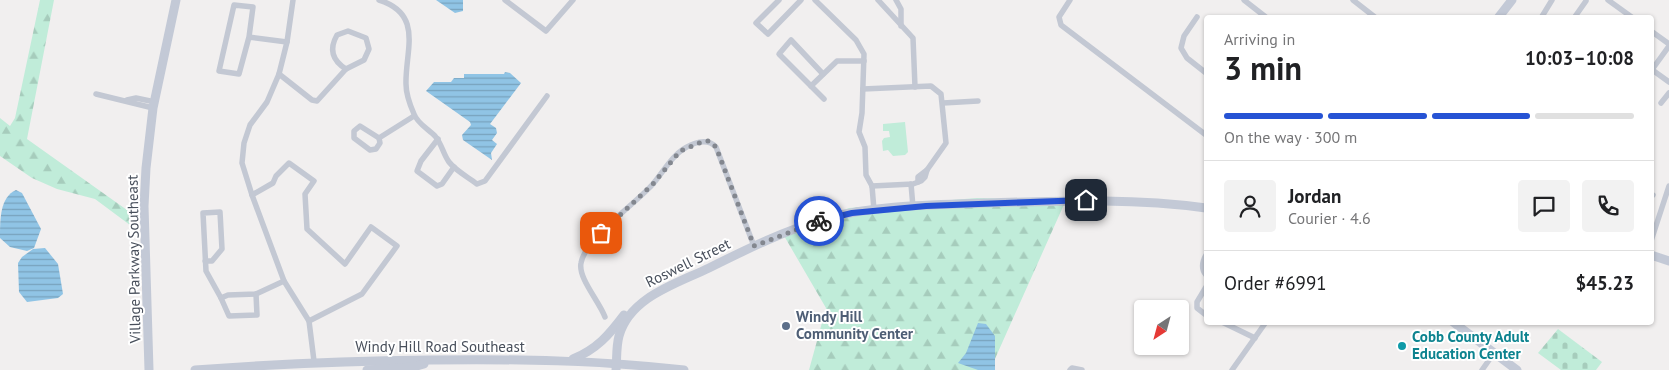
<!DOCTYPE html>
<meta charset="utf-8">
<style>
body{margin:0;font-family:"PT Sans",sans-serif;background:#f2f2f2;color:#202124;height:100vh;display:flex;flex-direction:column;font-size:19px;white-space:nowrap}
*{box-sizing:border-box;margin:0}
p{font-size:16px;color:#757577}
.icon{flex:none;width:28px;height:28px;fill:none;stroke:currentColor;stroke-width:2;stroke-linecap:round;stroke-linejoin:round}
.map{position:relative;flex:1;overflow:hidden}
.panel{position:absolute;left:1204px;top:15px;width:450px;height:310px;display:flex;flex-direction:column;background:#fff;border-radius:5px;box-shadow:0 1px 4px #0004}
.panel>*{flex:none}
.needle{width:32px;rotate:216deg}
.tools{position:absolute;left:1134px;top:300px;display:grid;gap:10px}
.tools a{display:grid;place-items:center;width:55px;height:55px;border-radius:5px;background:#fff;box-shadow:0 1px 4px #0004;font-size:25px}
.pin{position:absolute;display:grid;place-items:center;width:42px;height:42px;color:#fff;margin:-21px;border-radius:10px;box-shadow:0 2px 8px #0006}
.courier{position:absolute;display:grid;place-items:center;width:50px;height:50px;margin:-25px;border:4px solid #2653d4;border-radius:50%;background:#fff;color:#222;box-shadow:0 1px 6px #0007}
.summary em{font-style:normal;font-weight:700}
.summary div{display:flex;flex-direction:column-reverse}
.summary{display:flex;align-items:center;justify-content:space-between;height:85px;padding:0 20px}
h1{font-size:32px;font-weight:700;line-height:38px}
.bar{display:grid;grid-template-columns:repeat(4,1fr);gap:8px 5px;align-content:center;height:60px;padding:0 20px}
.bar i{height:6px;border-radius:4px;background:#e0e0e0}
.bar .current{background:#2653d4}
.bar p{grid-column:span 4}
.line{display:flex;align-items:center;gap:12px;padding:0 20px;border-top:1px solid #e0e0e0}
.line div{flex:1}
.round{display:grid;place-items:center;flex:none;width:52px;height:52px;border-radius:5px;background:#f2f2f2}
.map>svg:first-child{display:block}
.forest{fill:url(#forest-firs)}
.cemetery{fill:url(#cemetery-stones)}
.garden{fill:#c0ecd9}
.water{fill:url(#water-rules)}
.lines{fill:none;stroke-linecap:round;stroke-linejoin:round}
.street{stroke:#c3c8d3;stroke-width:5.5}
.secondary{stroke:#c3c9d6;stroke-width:9}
.done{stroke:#83878f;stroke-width:5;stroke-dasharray:0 9}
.route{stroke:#2653d4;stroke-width:6}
.service-dot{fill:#5c6f8a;stroke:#fff;stroke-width:2}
.culture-dot{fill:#0f9aa8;stroke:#fff;stroke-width:2}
.labels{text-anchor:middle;stroke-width:4;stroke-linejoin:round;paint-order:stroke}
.street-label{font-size:15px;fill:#484f5b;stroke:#fff}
.service-label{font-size:15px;font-weight:bold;fill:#4e5e75;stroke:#fff;text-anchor:start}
.culture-label{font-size:15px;font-weight:bold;fill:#0d838f;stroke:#fff;text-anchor:start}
</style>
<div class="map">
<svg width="1669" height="370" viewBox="0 0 1669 370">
<defs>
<pattern id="forest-firs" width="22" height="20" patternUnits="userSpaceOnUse" patternTransform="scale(1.25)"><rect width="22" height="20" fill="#c0ecd9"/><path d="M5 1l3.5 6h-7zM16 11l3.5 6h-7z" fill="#a6ccbc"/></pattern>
<pattern id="cemetery-stones" width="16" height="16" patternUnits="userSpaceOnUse" patternTransform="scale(1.25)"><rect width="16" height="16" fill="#c0ecd9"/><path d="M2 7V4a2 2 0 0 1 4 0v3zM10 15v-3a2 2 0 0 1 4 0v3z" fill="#a6ccbc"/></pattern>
<pattern id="water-rules" width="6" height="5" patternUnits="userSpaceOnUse" patternTransform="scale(1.25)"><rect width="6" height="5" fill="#90c4e5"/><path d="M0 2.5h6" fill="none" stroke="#78a2bd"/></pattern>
</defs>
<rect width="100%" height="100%" fill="#f1efef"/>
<g class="forest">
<polygon points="40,0 54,0 27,139 134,215 134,228 95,199 57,189 32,178 0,156 0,118 10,126 15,118"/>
<polygon points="977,198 1066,200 990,370 809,370 826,308 783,234 849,208"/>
</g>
<polygon class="cemetery" points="1558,329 1602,362 1596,370 1561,370 1538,353"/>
<polygon class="garden" points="905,122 908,152 905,155 893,156 888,150 883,151 882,141 884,138 890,137 889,131 883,131 883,124"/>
<g class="water">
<polygon points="436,0 463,0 463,11 455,13"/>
<polygon points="505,72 510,73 521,83 490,124 496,128 497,133 492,140 497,144 491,153 492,160 463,140 462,135 471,125 470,122 426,91 434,82 451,82 454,78 464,78 464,74 504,74"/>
<path d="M16,190L22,193L41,229L34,248L27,251L10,247L0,238C0,219 0,197 16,190Z"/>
<polygon points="45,248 58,264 63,294 58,298 27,302 19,292 18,263 22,257 33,249"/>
<polygon points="978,323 986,324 995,336 995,370 978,370 958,363 966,353"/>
</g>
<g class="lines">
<g class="street">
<polyline points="293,0 287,42 279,74 267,102 250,125 244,143 242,163 252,195 284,281 309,321 314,361"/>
<path d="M379,0C424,14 405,51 406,84C406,95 410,105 414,114C417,123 428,129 435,136C442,144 443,154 449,162C456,171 468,177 477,184L485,181L547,96"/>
<polyline points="505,0 546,31 573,0"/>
<polyline points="779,0 756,23 768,34 801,0"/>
<polyline points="815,0 856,40 864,54 862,113 859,132 865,147 866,175 872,186 874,210"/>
<polyline points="878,0 913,38 915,87"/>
<polyline points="896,0 901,9 901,26"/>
<polyline points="1070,0 1059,17 1061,25 1206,135"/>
<polyline points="1244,0 1267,18"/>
<polyline points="1353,0 1376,18"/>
<polyline points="1608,0 1633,18"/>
<polyline points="1197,17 1184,36 1181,48 1187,58 1206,73"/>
<polyline points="1541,18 1552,0"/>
<polyline points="1574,18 1586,1"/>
<path d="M348,31L366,38L369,49L364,60L346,69C332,60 329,49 337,35Z"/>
<polyline points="1651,31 1669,44"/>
<polyline points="249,37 253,7 234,5 219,71 239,74 249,37 287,42"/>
<polyline points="1651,69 1669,82"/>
<polyline points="1651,71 1669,46"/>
<polyline points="279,74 312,100 317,101 346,69"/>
<polyline points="823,74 791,40 779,54 824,99"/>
<polyline points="811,86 837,61 864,61"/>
<polyline points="863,89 931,86 941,94 946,143 927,170 918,177 918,182"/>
<polyline points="96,94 153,108"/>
<polyline points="127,100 136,98 155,102"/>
<polyline points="943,103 978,101"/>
<polyline points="1661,103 1669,93"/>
<polygon points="360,126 379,138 380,143 376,149 370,150 354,138 354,131"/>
<polyline points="379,138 414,116"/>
<polyline points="438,139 421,161 417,171 437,186 442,184 454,167"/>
<polyline points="911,184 913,207"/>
<polyline points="872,186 913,184 921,181 925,177 927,170"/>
<polyline points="1651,194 1653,195"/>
<polyline points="252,195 273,183 276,176 289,163 314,181 305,194 307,229 345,264 371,227 397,246 362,294 309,321"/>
<polyline points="1651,241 1669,186"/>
<path d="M1206,255C1202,262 1201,269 1206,275"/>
<polyline points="205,261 212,261 222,249 220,212 203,213 206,271 221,298 228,295 256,294 284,281"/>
<polyline points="1206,287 1197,302 1197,308 1206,315"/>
<polyline points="221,298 229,316 257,315 256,294"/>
<path d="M605,317C599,301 578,278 581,263C585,239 635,204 652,185C662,174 670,158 682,150C692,143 707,137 716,147L754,246"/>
<polyline points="1222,322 1255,338"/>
<polyline points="1070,370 1072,368 1082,370"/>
<polyline points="1232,370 1266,322"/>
<polyline points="1482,370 1494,353"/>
</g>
<g class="secondary">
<polyline points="1498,18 1512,0"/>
<polyline points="1651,255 1669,261"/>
<polyline points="1453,322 1517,370"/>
<path d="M573,359C597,349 609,335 624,315"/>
<polyline points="149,370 144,206 146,168 153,108 176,0"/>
<path d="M195,370C274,364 351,361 430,360C515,359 600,360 684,370"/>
<polyline points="367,370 413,367 424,364"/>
<path d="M616,370C617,359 616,347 619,336C630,297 676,284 709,268C747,249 786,230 827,218C877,205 933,205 984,203C1059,201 1132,198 1206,208"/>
</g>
</g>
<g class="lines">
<polyline class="done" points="601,233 653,184 680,151 704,141 710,141 716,147 754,246 819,221"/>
<polyline class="route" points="819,221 852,213 926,206 1086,200"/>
</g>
<circle class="service-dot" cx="786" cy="326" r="5"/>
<circle class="culture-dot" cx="1402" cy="346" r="5"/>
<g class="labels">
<g class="street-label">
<text transform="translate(134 259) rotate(-91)" y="5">Village Parkway Southeast</text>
<text transform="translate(688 263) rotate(-26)" y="5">Roswell Street</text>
<text x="440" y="352">Windy Hill Road Southeast</text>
</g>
<g class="service-label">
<text x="796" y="322">Windy Hill<tspan x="796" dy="17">Community Center</tspan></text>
</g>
<g class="culture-label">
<text x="1412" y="342">Cobb County Adult<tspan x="1412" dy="17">Education Center</tspan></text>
</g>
</g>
</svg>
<div class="tools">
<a><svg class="needle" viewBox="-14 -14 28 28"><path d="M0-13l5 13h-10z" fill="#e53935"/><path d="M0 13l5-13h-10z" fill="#757577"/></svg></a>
</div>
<div class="pin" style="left:601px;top:233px;background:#ea580c"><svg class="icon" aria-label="bag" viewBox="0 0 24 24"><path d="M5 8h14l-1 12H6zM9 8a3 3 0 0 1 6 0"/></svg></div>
<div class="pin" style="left:1086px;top:200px;background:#1f2937"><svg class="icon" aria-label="home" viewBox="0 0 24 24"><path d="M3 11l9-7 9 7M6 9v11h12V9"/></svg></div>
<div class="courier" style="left:819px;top:221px"><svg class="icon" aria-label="bike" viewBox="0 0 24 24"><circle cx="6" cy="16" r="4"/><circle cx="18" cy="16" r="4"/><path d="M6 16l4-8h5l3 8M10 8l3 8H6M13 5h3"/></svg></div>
<section class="panel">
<div class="summary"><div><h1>3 min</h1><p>Arriving in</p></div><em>10:03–10:08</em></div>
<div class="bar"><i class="current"></i><i class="current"></i><i class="current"></i><i></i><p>On the way · 300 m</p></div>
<div class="line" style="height:90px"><a class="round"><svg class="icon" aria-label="person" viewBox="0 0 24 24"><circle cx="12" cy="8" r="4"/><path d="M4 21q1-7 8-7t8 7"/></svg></a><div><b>Jordan</b><p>Courier · 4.6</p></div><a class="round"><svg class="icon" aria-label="chat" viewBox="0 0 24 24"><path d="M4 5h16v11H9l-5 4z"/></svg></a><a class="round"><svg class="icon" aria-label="phone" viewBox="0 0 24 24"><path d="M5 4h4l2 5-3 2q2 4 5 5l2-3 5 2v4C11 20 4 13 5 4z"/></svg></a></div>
<div class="line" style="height:65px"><div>Order #6991</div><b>$45.23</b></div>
</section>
</div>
